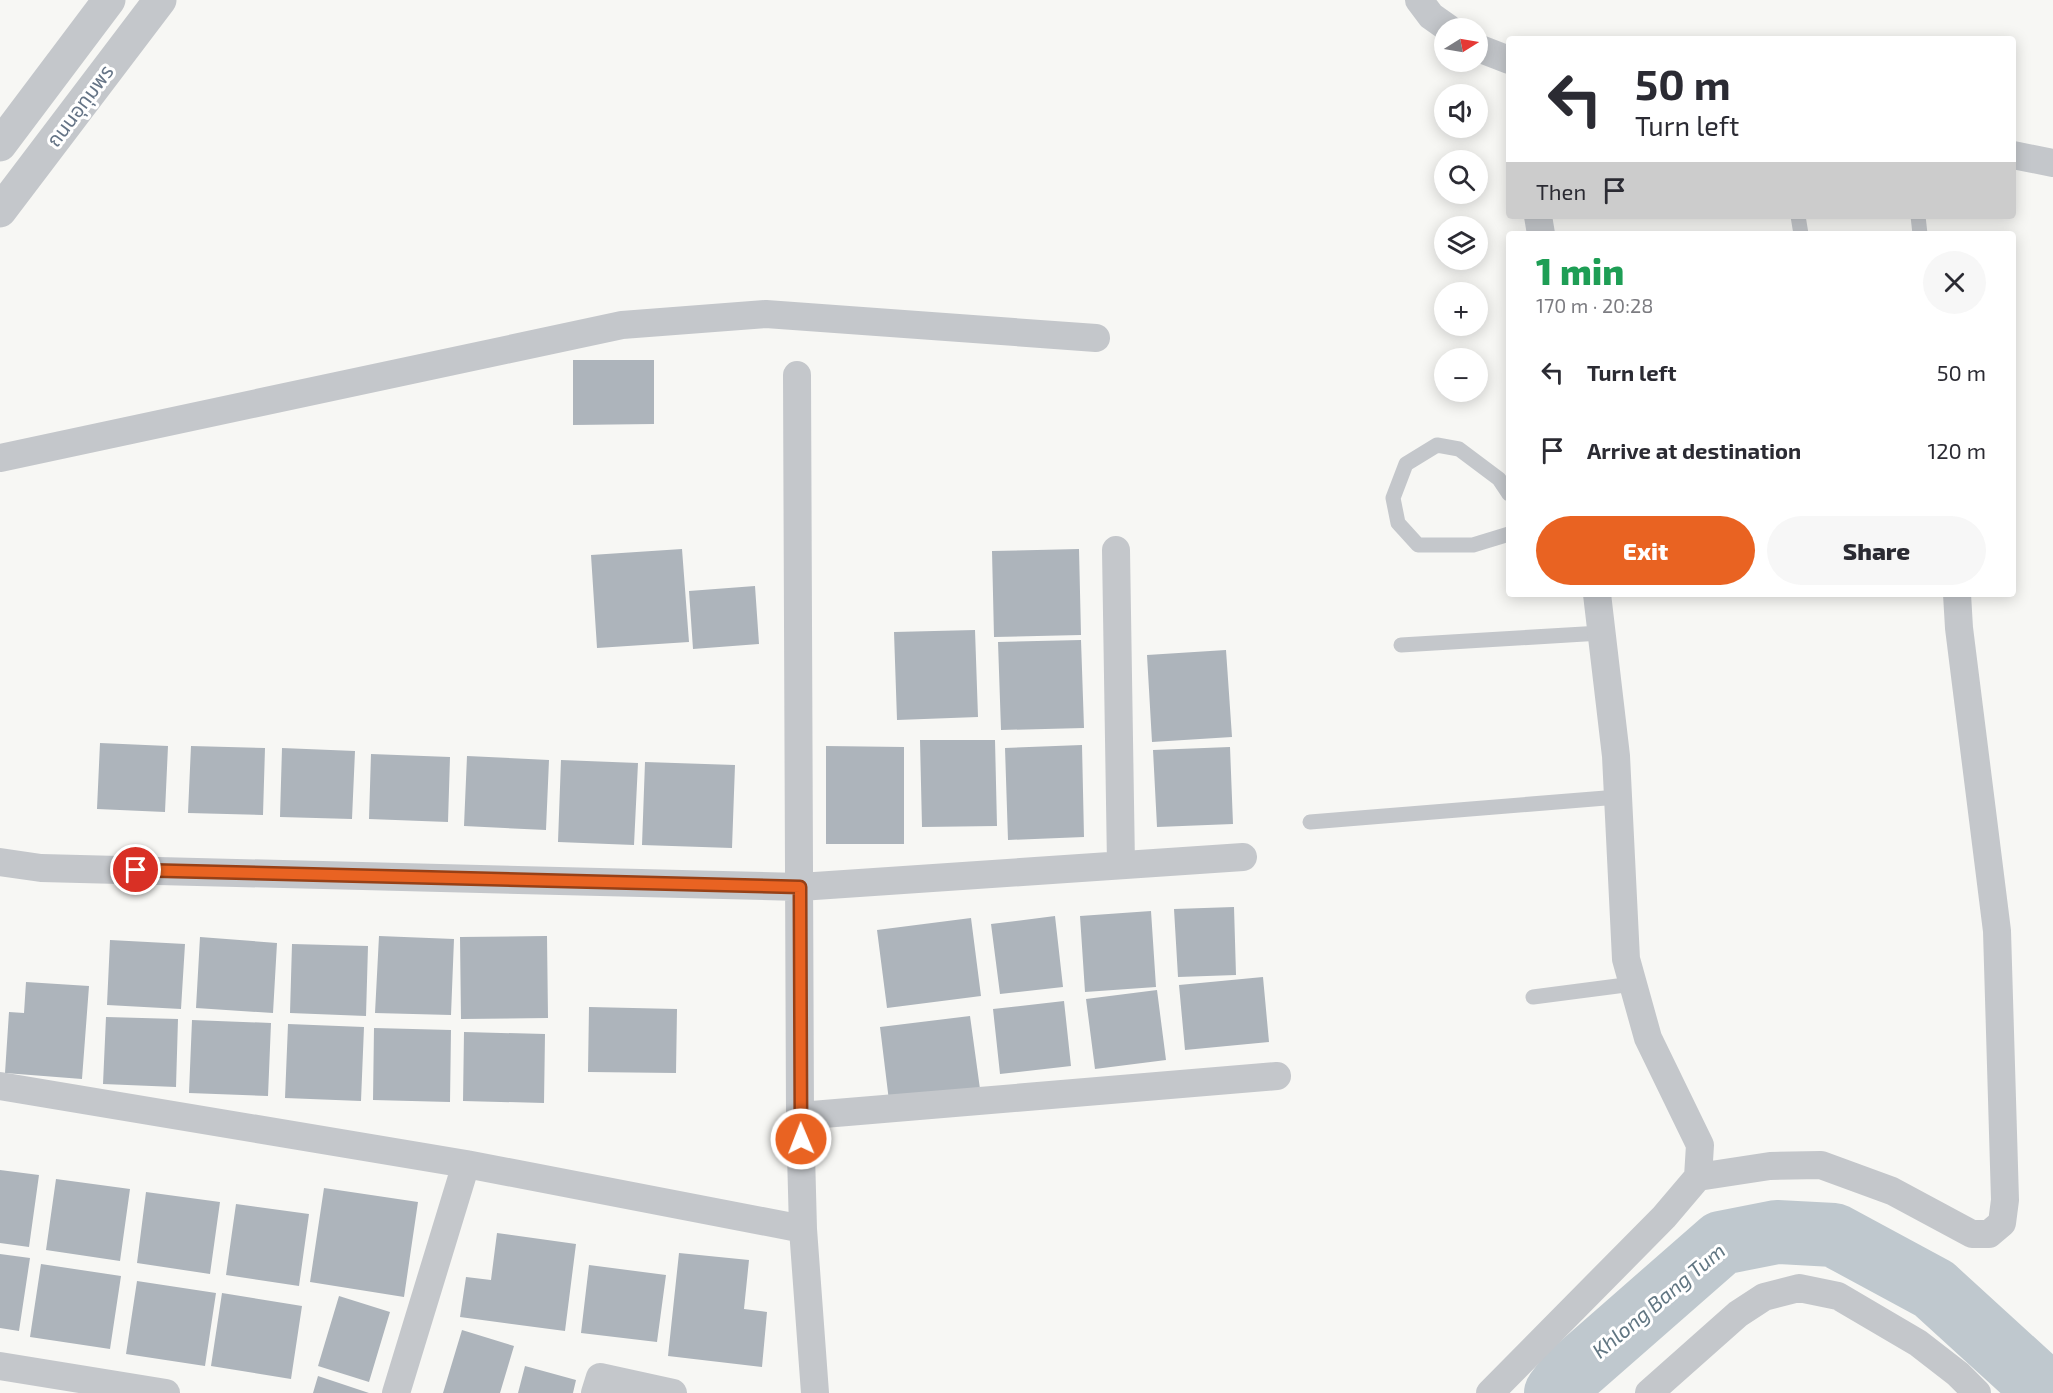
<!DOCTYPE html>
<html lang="en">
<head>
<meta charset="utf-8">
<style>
	body { margin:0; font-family:"Exo 2","Noto Sans Thai",sans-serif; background:#f7f7f7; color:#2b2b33; height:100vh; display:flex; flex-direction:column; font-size:22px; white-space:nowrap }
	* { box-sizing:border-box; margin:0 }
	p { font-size:20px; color:#7c7c81 }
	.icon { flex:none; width:33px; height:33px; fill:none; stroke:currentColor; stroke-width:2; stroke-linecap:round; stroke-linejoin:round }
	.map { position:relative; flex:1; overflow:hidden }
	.drawer { position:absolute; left:1506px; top:231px; width:510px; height:366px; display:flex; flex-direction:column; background:#fff; border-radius:6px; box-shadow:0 3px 15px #0003 }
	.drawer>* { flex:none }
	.top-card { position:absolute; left:1506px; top:36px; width:510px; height:183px; border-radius:6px; box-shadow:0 3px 15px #0003; background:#fff; color:#2b2b33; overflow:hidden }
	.needle { width:39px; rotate:79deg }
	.buttons { position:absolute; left:1434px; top:18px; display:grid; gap:12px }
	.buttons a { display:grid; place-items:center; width:54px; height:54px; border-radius:50%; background:#fff; box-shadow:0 3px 15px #0003; font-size:30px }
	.pin { position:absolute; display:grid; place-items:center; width:51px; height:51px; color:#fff; margin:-26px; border:3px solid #fff; border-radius:50%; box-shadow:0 2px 6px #0007 }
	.me { position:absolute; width:66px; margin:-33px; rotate:359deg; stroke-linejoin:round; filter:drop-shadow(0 0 4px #0008) }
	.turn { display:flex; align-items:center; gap:21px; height:126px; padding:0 30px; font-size:27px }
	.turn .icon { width:78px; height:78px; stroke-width:2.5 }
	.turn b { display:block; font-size:42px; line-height:51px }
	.then { display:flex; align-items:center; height:57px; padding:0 30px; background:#0003; gap:12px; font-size:22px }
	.round { display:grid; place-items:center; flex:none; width:63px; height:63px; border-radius:32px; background:#f7f7f7 }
	.headline { display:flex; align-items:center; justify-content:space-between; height:102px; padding:0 30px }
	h1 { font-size:36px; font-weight:800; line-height:45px; color:#1e9e55 }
	.action { display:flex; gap:12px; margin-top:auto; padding:12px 30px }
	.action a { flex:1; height:69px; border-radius:36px; background:#e96322; color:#fff; font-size:24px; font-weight:800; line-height:69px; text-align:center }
	.action a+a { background:#f7f7f7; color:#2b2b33 }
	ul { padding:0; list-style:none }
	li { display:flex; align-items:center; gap:18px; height:78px; padding:0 30px }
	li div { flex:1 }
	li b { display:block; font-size:22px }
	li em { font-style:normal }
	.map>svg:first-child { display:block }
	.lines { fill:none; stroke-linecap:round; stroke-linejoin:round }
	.river { stroke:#bfc8ce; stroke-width:64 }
	.building { fill:#adb4bb }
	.service { stroke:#c4c7cb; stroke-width:15 }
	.minor { stroke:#c4c7cb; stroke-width:28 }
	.tertiary { stroke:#c4c7cb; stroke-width:33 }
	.route-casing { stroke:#974016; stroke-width:15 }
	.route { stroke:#e96322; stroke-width:10 }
	.labels { text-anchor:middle; stroke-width:6; stroke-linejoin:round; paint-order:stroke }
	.street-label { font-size:20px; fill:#657486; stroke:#fff }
	.water-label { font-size:21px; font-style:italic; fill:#617682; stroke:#fff }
</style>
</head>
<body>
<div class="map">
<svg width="2053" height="1393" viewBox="0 0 2053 1393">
	<rect width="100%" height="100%" fill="#f7f7f4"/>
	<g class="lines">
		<path class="river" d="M1556 1393 1568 1377 1721 1243 1777 1232 1834 1235 1934 1289 2037 1383 2043 1393"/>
	</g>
	<path class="building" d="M573 360H654V424L573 425Z
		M682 549 689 642 597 648 591 555Z
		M1079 549 1081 635 994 637 992 551Z
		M755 586 759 644 693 649 689 591Z
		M975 630 978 717 897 720 894 632Z
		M1081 640 1084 728 1001 730 998 642Z
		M1226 650 1232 737 1152 742 1147 655Z
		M920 740H995L997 826 922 827Z
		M100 743 168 746 165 812 97 809Z
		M1082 745 1084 837 1008 840 1005 748Z
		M191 746 265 748 263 815 188 813Z
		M826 746 904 747V844H826Z
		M1230 747 1233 824 1157 827 1153 750Z
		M282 748 355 751 352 819 280 817Z
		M371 754 450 757 448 822 369 819Z
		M467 756 549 760 546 830 464 826Z
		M561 760 638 763 634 845 558 842Z
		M645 762 735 765 732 848 642 845Z
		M1234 907 1236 975 1178 977 1174 909Z
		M1151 911 1156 987 1085 992 1080 916Z
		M1055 916 1063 987 1000 994 991 924Z
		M971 918 981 996 887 1008 877 930Z
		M379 936 454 939 451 1015 375 1013Z
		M547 936 548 1018 461 1019 460 937Z
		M200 937 277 943 273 1013 196 1008Z
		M110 940 185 944 181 1009 107 1005Z
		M292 944 368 946 366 1016 290 1013Z
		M1263 977 1269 1042 1185 1050 1179 985Z
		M26 982 89 986 82 1079 5 1073 9 1012 24 1013Z
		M1157 990 1166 1060 1095 1069 1086 999Z
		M1064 1001 1071 1066 1000 1074 993 1009Z
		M589 1007 677 1009 676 1073 588 1072Z
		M970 1016 980 1089 889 1101 880 1027Z
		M106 1017 178 1019 176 1087 103 1084Z
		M192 1020 271 1023 268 1096 189 1093Z
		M288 1024 364 1027 361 1101 285 1098Z
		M374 1028 451 1030 450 1102 373 1100Z
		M464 1032 545 1034 544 1103 463 1101Z
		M0 1170 39 1175 29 1247 0 1243Z
		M56 1179 130 1189 120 1261 46 1250Z
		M324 1188 418 1202 404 1297 310 1282Z
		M146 1192 220 1202 210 1274 137 1263Z
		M236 1204 309 1214 299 1286 226 1275Z
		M497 1233 576 1244 565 1331 460 1317 466 1277 491 1280Z
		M679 1253 749 1260 744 1309 767 1312 762 1367 668 1356Z
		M0 1254 30 1258 19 1331 0 1328Z
		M41 1264 121 1276 110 1349 30 1337Z
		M589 1265 666 1275 657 1342 581 1333Z
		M137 1281 216 1293 205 1366 126 1354Z
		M222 1293 302 1306 291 1379 211 1366Z
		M339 1296 390 1312 369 1382 318 1366Z
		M462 1330 514 1346 500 1393H443Z
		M525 1366 576 1380 573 1393H518Z
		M318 1376 369 1393H313Z"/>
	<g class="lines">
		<path class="service" d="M1798 216 1801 234
			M1918 216 1920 234
			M1509 494 1499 479 1459 449 1437 445 1406 464 1393 498 1398 523 1418 545H1473L1509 534
			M1401 645 1601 633
			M1310 822 1618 797
			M1533 997 1633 984"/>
		<path class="minor" d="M1419 0 1431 16 1448 28
			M1478 48 1509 60
			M2013 155 2053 163
			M1538 216 1541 234
			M797 375 800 1116 803 1229 815 1393
			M0 458 622 325 766 314 1096 338
			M1116 550 1121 865
			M0 862 41 868 800 887 1243 857
			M0 1086 466 1164 803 1229
			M800 1116 1277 1076
			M1698 1177 1770 1166 1821 1165 1892 1191 1972 1234H1989L2002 1223 2005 1200 1997 931 1959 628 1957 594
			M0 1366 166 1393
			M396 1393 466 1164
			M595 1393 600 1377 673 1393
			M1490 1393 1664 1217 1698 1177 1700 1145 1648 1038 1626 959 1616 756 1597 594
			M1649 1393 1738 1314 1764 1297 1799 1288 1838 1296 1918 1343 1958 1374 1977 1393"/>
		<path class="tertiary" d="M0 145 109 0
			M0 211 160 0"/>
	</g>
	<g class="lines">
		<defs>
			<path id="route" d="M136 870 800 887 801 1139"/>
		</defs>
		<use href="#route" class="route-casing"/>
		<use href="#route" class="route"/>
	</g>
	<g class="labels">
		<g class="street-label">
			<text transform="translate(80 106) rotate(-53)" y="7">ถนนอุทุมพร</text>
		</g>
		<g class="water-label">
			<text transform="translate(1659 1301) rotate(-40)" y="7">Khlong Bang Tum</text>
		</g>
	</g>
</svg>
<div class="buttons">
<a><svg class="needle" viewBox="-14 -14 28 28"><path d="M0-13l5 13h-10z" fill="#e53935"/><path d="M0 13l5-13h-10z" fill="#7c7c81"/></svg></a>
<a><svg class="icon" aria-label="sound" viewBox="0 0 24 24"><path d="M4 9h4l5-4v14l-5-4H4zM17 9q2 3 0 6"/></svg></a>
<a><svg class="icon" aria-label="search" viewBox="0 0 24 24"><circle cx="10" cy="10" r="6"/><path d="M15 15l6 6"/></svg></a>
<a><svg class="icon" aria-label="layers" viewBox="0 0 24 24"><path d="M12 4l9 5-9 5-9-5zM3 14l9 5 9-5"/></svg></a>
<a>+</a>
<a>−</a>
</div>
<div class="pin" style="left:136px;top:870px;background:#d93025"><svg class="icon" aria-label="arrive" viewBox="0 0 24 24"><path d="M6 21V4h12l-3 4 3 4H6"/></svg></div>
<svg class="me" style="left:801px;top:1139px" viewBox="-20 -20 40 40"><circle r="17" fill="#e96322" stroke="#fff" stroke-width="3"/><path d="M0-11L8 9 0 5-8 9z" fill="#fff"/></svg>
<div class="top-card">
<div class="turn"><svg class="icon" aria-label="left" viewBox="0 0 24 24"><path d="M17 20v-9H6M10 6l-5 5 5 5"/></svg><div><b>50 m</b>Turn left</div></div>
<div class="then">Then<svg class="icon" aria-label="arrive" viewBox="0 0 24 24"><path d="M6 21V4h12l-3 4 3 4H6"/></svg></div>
</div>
<section class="drawer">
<div class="headline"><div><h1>1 min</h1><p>170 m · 20:28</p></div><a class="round"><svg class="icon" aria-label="close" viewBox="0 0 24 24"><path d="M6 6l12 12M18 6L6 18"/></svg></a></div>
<ul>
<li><svg class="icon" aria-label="left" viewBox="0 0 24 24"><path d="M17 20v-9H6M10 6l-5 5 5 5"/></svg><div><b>Turn left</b></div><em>50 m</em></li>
<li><svg class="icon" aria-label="arrive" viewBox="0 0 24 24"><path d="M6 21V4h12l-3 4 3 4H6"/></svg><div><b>Arrive at destination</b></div><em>120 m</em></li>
</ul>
<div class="action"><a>Exit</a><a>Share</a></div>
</section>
</div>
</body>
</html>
